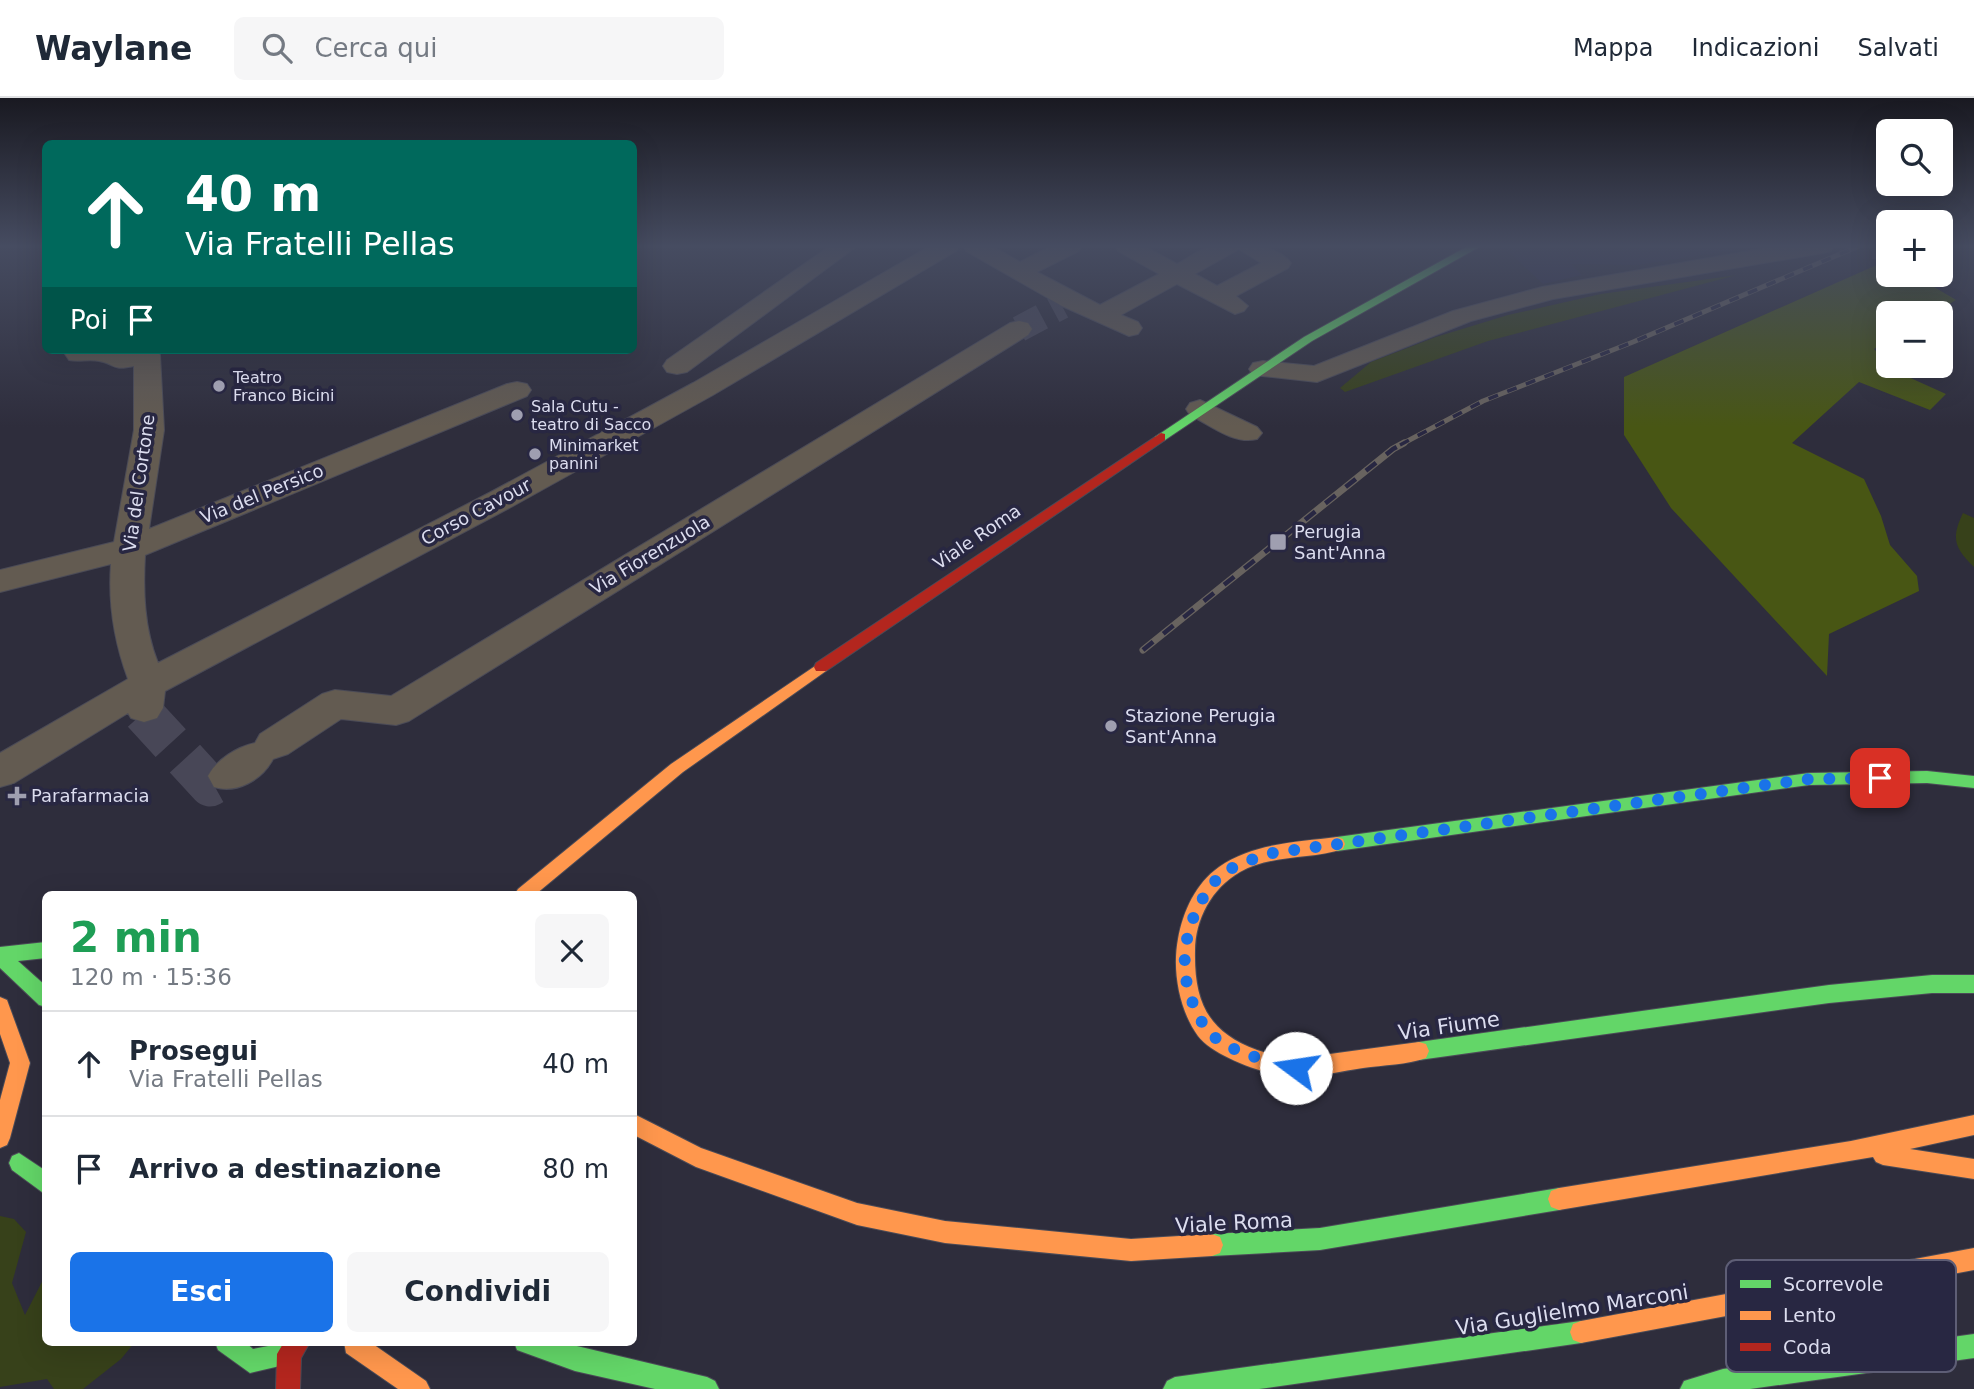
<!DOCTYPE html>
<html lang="it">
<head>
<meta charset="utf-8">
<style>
	body { margin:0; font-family:"DejaVu Sans",sans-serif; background:#f6f6f7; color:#1f2937; height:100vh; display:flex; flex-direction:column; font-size:26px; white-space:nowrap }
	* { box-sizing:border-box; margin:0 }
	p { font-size:23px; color:#747a83 }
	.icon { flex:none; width:38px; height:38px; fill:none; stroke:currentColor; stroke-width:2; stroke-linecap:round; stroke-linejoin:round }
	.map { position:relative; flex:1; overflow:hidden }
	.details { position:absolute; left:42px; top:793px; width:595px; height:455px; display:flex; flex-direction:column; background:#fff; border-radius:10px; box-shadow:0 7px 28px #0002 }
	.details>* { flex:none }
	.guide { position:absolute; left:42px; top:42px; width:595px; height:214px; border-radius:10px; box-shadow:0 7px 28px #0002; background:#00695c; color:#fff; overflow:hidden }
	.buttons { position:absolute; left:1876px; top:21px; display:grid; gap:14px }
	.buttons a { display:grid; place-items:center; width:77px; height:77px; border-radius:10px; background:#fff; box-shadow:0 7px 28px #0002; font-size:35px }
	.pin { position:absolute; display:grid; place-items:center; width:60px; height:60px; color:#fff; margin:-30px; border-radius:14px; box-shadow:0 4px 10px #0006 }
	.me { position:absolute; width:77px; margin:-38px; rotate:284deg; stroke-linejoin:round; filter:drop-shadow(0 0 5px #0008) }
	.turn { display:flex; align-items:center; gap:24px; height:147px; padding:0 28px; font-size:32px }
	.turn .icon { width:91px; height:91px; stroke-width:2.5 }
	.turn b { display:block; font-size:49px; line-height:60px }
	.then { display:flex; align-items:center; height:66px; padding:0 28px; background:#0003; gap:14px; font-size:26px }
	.round { display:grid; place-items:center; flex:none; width:74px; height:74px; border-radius:10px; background:#f6f6f7 }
	.head { display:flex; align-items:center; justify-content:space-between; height:119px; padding:0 28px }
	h1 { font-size:42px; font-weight:700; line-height:52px; color:#1e9e55 }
	.primary-button { display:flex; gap:14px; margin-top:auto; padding:14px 28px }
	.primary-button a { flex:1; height:80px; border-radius:10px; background:#1a73e8; color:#fff; font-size:28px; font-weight:700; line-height:80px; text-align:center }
	.primary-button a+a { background:#f6f6f7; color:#1f2937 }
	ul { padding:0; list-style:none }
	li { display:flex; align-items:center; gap:21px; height:105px; padding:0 28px; border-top:2px solid #e0e1e3 }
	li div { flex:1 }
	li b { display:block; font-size:26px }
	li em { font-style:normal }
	header { display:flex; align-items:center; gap:42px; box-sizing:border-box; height:98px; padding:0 35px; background:#fff; border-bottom:2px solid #e0e1e3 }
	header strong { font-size:33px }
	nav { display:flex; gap:38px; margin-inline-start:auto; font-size:24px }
	.search { width:490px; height:63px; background:#f6f6f7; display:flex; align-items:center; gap:18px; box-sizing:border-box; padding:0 24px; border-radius:10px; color:#747a83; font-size:26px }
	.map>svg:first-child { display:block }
	.built { fill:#2e2c4b }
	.green { fill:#37411a }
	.forest { fill:#485614 }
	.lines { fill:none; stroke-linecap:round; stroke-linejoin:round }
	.street-tunnel-far1 { stroke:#484757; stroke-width:26; stroke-dasharray:26 13; stroke-linecap:butt }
	.street-tunnel { stroke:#484757; stroke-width:41; stroke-dasharray:41 21; stroke-linecap:butt }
	.street-casing { stroke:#4b4b57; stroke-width:2 }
	.fast-casing { stroke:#4b4b57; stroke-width:2 }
	.slow-casing { stroke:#4b4b57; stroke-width:2 }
	.jam-casing { stroke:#4b4b57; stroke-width:2 }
	.street { fill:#635b51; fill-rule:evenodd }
	.fast { fill:#63d668; fill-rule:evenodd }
	.slow { fill:#ff974d; fill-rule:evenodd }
	.jam { fill:#b3261e; fill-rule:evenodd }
	.rail-far1-casing { stroke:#68635f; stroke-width:5 }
	.rail-casing { stroke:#68635f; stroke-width:7 }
	.rail-far1 { stroke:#282742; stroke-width:3.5; stroke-dasharray:10; stroke-linecap:butt }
	.rail { stroke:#282742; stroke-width:4.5; stroke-dasharray:13; stroke-linecap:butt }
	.route { stroke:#1a73e8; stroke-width:12; stroke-dasharray:0 21.6 }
	.poi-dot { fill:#9f9fb0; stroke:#282742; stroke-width:2.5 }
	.labels { text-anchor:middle; stroke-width:7; stroke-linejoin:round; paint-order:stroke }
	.far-poi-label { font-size:16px; fill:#dcddef; stroke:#282742; text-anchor:start }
	.street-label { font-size:18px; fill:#dcddef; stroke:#282742 }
	.poi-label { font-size:18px; fill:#dcddef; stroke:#282742; text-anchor:start }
	.near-street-label { font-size:21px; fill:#dcddef; stroke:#282742 }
	.key { fill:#282742; stroke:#5e5e76; stroke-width:2 }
	.key-label { font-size:19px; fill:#dcddef }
</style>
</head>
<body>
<header>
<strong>Waylane</strong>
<div class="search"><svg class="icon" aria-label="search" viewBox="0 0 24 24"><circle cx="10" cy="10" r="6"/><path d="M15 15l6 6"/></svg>Cerca qui</div>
<nav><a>Mappa</a><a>Indicazioni</a><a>Salvati</a></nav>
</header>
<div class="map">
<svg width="1974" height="1291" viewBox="0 0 1974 1291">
	<rect width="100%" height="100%" fill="#2e2d3c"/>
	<path class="built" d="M1516 148H1759L1638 167 1571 166 1582 177 1543 186 1509 154Z"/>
	<path class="green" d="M1737 177 1488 243 1345 294 1340 290 1371 264 1436 239 1508 217 1601 196Z
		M1963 415 1974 420V469C1954 450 1951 440 1963 415Z
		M0 1118 14 1121 26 1134 12 1185 25 1217 45 1178 46 1244H135L121 1261 83 1291H54L47 1281 0 1289Z"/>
	<path class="forest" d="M1888 162V177H1914L1956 202 1934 215H1888V242L1874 251 1895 273 1946 296 1930 312 1859 284 1792 345 1864 381 1881 418 1890 447 1917 478 1919 493 1829 536 1827 578 1671 410 1624 337V279Z"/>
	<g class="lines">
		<path class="street-tunnel-far1" d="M1873 148 1888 149
			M1019 231 1062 208"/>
		<path class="street-tunnel" d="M143 615 210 688 228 678"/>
		<defs>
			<path id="street" d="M830 148H857L687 274 677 276 667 274 663 268 667 262Z
				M930 148H959L956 153 713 297 513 408 165 593 163 610 157 620 144 624 131 620 128 615 14 685 0 689V655L128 581C114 543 108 506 111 466L0 494V472L114 444 134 332V268C111 273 116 266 99 263 89 261 79 264 69 262L65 256 67 252H157L160 257 164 332 149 431 507 286 517 284 527 286 531 292 527 298 145 457C143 493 144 530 158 565L491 394 693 285Z
				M963 148H992L1020 164 1051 148H1082L1079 153 1037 174 1100 207 1159 176 1118 153 1115 148H1144L1177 166C1187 161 1201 150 1212 148 1234 145 1277 145 1291 165L1288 170 1236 198 1248 208 1244 213 1235 216 1177 186 1121 217 1138 224 1142 230 1138 236 1129 238 1062 208 966 153ZM1239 151 1261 165 1217 188 1195 176Z
				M1778 148H1834L1831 153 1823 155 1553 201 1471 223 1317 284 1253 277 1249 271 1253 265 1263 263 1314 268 1453 213 1542 189Z
				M1019 223 1028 225 1032 231 1028 237 409 623 396 627 341 621 288 656 273 661C262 682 237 696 214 689L208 678C217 661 237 649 255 645L260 636 322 596 335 592 391 598 1010 225Z
				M1200 302 1257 329 1262 335 1257 341C1234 347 1210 327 1190 317L1186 311 1190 305Z"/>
			<path id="fast" d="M1468 148H1481L1312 243 1165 342 1161 343 1155 339 1304 239Z
				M1927 673 1974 678V690L1927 685 1809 687 1337 753 1331 751 1329 746 1331 741 1337 739 1809 675Z
				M46 844V860L18 863 46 888V909L39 907 0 870V849Z
				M1932 877H1974V895H1932L1829 905 1419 962 1412 960 1409 953 1412 946 1419 944 1829 887Z
				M19 1055 46 1073V1097L12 1072 9 1065 12 1058Z
				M1559 1090 1567 1093 1570 1101 1567 1109 1559 1112 1320 1152 1212 1158 1204 1155 1201 1147 1204 1139 1212 1136 1320 1130Z
				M1581 1223 1589 1226 1592 1234 1589 1242 1581 1245 1259 1291H1163L1167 1283 1175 1279Z
				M1974 1236V1260L1750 1291H1680L1684 1283 1723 1271Z
				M215 1244H245L253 1251 289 1244 297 1248 301 1256 297 1264 250 1275 218 1252Z
				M514 1244H560L707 1279 715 1283 719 1291H655L575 1273 517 1252Z"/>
			<path id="slow" d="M821 564 828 569 826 573 683 674 536 796H515L518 791 671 666Z
				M1337 739 1343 741 1345 746 1343 751C1309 762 1272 756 1240 774 1212 790 1195 821 1195 853 1194 904 1208 934 1257 952 1270 956 1284 960 1298 960 1309 961 1319 957 1330 956 1359 952 1389 948 1419 944L1426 946 1429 953 1426 960C1407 967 1383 967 1363 970 1341 973 1317 980 1294 979 1268 978 1214 959 1198 938 1179 912 1172 872 1178 841 1183 813 1196 785 1219 769 1253 745 1298 744 1337 739Z
				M0 899 7 902 30 965 10 1040 7 1047 0 1050V1002L10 965 0 936Z
				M634 1016 701 1050 857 1105 945 1123 1131 1141 1212 1136 1220 1139 1223 1147 1220 1155 1212 1158 1131 1163 945 1145 857 1127 696 1069 634 1037Z
				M1974 1017V1037L1910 1051 1974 1061V1081L1883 1067 1876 1064 1873 1059 1559 1112 1551 1109 1548 1101 1551 1093 1559 1090 1851 1043Z
				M1974 1150V1172L1581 1245 1573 1242 1570 1234 1573 1226 1581 1223Z
				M344 1244H370L426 1283 430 1291H398L346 1255Z"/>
			<path id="jam" d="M1161 335 1165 336V342L826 573H816L814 569 816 565Z
				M284 1244H310L301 1260 300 1291H276L277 1256Z"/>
		</defs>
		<use href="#street" class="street-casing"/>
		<use href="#fast" class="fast-casing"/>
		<use href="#slow" class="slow-casing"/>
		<use href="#jam" class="jam-casing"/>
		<use href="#street" class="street"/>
		<use href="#fast" class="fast"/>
		<use href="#slow" class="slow"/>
		<use href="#jam" class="jam"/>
		<defs>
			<path id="rail-far1" d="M1400 347 1483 303 1633 244 1859 148"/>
			<path id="rail" d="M1143 552 1393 351 1404 345"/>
		</defs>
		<use href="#rail-far1" class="rail-far1-casing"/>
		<use href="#rail" class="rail-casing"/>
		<use href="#rail-far1" class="rail-far1"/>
		<use href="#rail" class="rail"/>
	</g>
	<linearGradient id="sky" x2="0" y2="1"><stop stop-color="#191921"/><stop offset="0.45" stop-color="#464c61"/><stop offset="1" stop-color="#464c61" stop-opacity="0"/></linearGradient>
	<rect width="1974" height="329" fill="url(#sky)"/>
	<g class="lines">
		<path class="route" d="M1296 970C1265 962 1233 956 1208 934 1204 930 1201 922 1198 916 1174 872 1184 820 1216 782 1230 767 1254 761 1273 755L1809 681 1880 680"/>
	</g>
	<g class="poi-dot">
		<circle cx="219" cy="288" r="7"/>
		<circle cx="517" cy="317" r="7"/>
		<circle cx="535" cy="356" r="7"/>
		<rect x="1269" y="435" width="18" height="18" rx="3.5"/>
		<circle cx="1111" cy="628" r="7"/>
		<path d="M13.5 687.5h7v7h7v7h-7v7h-7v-7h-7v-7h7z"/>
	</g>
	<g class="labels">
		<g class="far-poi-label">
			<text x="233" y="285">Teatro<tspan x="233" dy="18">Franco Bicini</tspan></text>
			<text x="531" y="314">Sala Cutu -<tspan x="531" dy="18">teatro di Sacco</tspan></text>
			<text x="549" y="353">Minimarket<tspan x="549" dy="18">panini</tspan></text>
		</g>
		<g class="street-label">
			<text transform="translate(139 385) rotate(-82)" y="6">Via del Cortone</text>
			<text transform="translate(262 396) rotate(-22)" y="6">Via del Persico</text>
			<text transform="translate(476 414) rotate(-28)" y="6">Corso Cavour</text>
			<text transform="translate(977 439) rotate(-34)" y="6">Viale Roma</text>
			<text transform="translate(650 457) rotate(-31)" y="6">Via Fiorenzuola</text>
		</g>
		<g class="poi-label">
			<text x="1294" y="440">Perugia<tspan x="1294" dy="21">Sant'Anna</tspan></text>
			<text x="1125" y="624">Stazione Perugia<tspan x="1125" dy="21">Sant'Anna</tspan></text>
			<text x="31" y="704">Parafarmacia</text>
		</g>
		<g class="near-street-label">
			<text transform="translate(1449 928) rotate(-8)" y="7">Via Fiume</text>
			<text transform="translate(1234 1125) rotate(-3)" y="7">Viale Roma</text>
			<text transform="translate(1572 1212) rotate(-9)" y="7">Via Guglielmo Marconi</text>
		</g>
	</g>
	<rect x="1726" y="1162" width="230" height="112" rx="10" class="key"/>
	<rect x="1740" y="1182" width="31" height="8" fill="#63d668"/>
	<rect x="1740" y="1213" width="31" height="9" fill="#ff974d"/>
	<rect x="1740" y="1245" width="31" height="8" fill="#b3261e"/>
	<g class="key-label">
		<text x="1783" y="1193">Scorrevole</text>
		<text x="1783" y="1224">Lento</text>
		<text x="1783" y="1256">Coda</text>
	</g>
</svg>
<div class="buttons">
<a><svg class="icon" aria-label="search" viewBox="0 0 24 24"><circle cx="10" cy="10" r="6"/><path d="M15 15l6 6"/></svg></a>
<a>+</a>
<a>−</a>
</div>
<div class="pin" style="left:1880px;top:680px;background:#d93025"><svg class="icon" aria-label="arrive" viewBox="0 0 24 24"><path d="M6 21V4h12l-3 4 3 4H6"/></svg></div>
<svg class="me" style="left:1296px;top:970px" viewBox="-20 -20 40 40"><circle r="19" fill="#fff"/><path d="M0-13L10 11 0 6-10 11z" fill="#1a73e8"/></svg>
<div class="guide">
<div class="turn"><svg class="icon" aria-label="ahead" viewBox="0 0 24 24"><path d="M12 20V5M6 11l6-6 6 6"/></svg><div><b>40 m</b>Via Fratelli Pellas</div></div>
<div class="then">Poi<svg class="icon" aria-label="arrive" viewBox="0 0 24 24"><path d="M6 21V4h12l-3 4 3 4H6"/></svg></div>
</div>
<section class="details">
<div class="head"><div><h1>2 min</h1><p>120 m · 15:36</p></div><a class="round"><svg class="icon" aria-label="close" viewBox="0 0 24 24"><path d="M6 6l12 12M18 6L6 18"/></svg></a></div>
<ul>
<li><svg class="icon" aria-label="ahead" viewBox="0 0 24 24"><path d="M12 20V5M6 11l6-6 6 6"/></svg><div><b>Prosegui</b><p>Via Fratelli Pellas</p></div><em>40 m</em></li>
<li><svg class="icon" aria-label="arrive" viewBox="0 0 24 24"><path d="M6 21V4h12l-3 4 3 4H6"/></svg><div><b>Arrivo a destinazione</b></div><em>80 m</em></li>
</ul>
<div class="primary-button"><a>Esci</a><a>Condividi</a></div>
</section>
</div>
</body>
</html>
